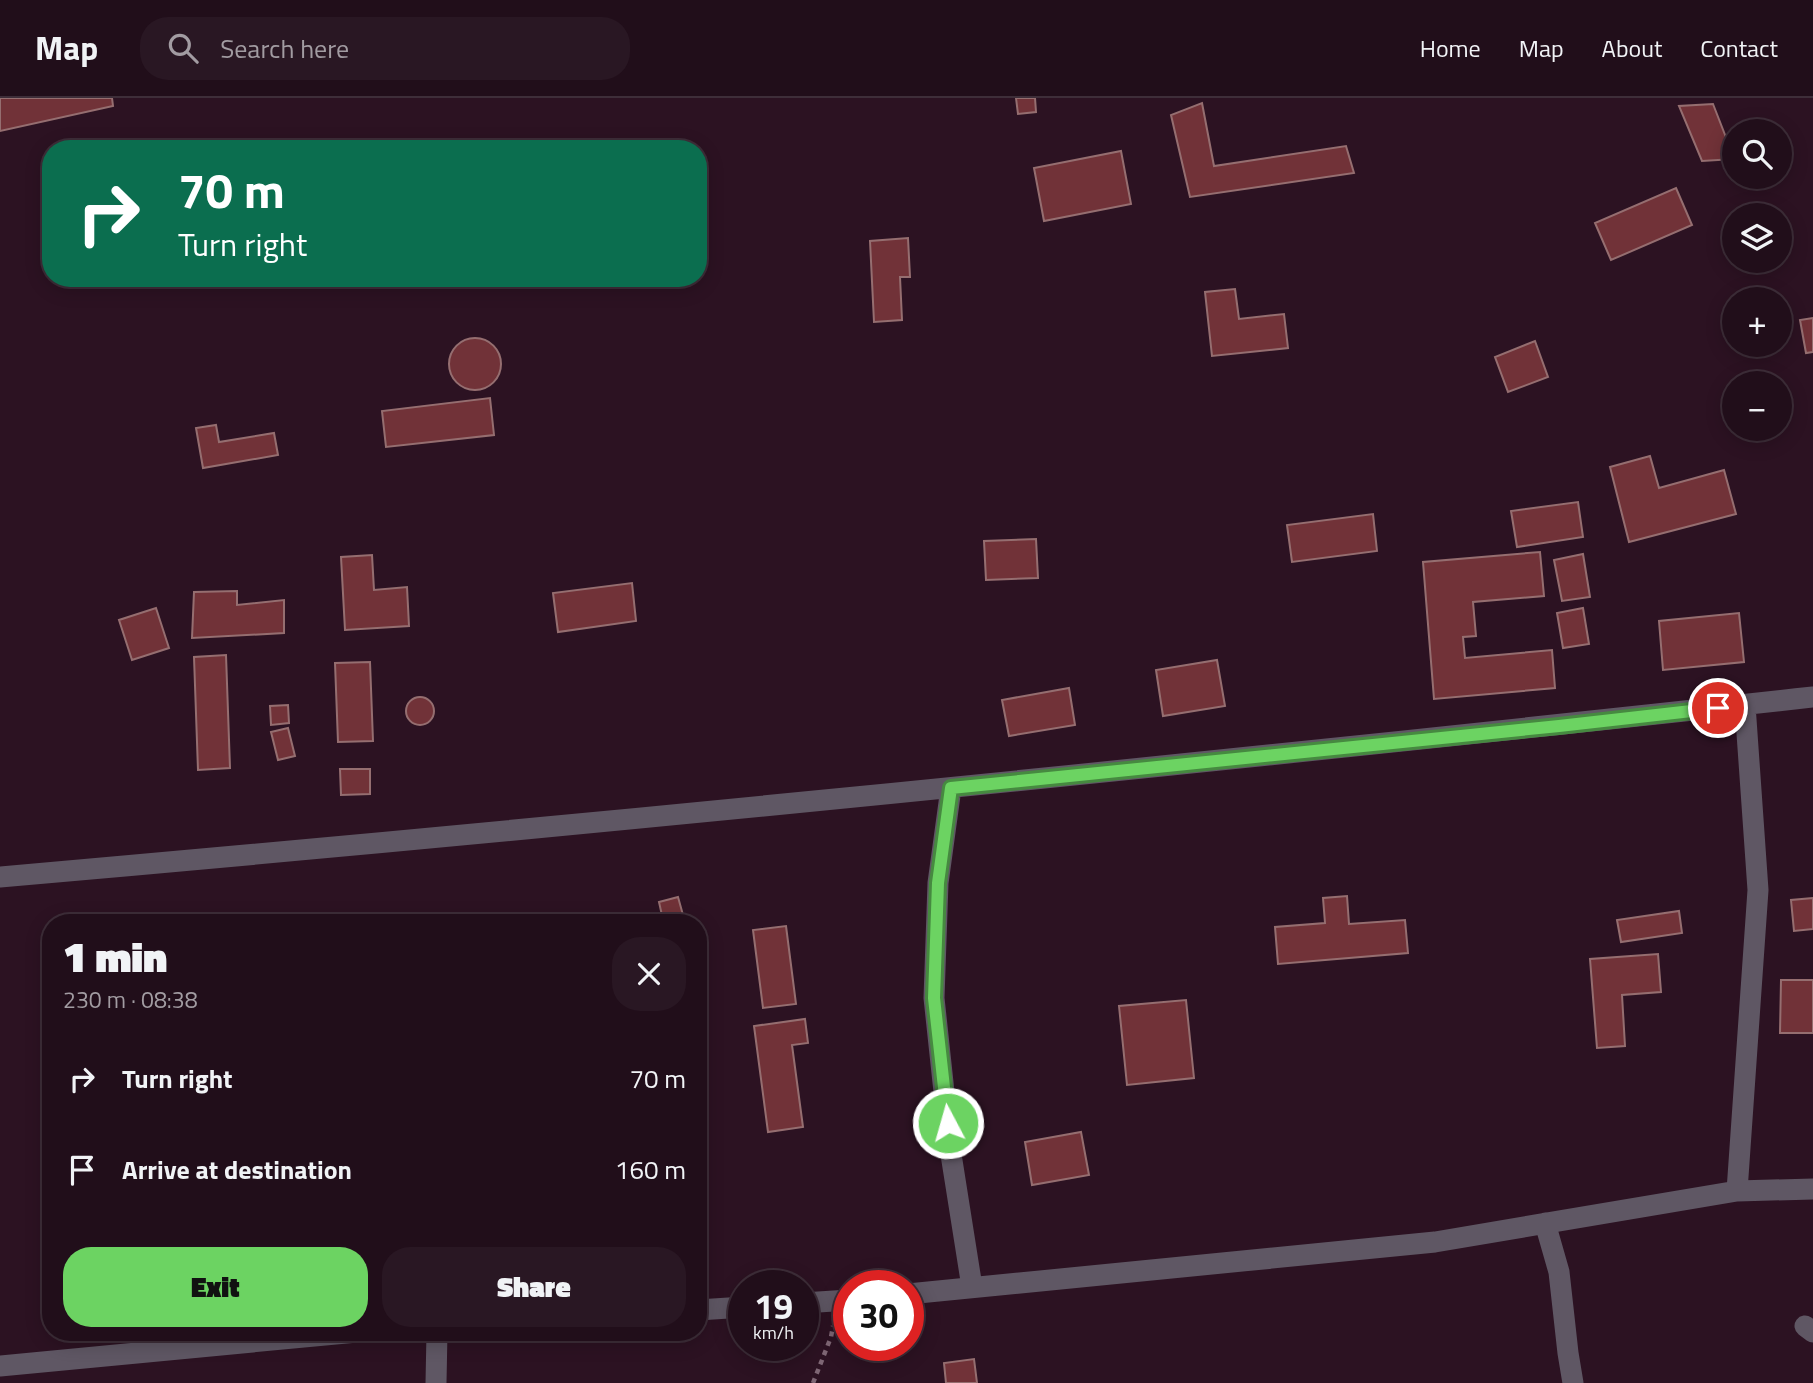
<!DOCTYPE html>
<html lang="en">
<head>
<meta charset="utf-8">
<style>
	body { margin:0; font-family:"Titillium Web",sans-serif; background:#291723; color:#f1f3f6; height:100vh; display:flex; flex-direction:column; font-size:26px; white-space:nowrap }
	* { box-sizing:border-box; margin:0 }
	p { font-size:23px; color:#a29ca2 }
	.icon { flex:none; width:38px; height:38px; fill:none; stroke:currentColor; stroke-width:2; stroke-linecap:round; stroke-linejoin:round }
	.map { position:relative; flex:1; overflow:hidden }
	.drawer { position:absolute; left:42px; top:816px; width:665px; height:427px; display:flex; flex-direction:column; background:#210e1a; border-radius:28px; box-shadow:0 4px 18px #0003,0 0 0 2px #3e2e39 }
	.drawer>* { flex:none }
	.top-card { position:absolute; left:42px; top:42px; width:665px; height:147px; border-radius:28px; box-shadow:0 4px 18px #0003,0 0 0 2px #3e2e39; background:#0b6e4f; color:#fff; overflow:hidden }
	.fabs { position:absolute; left:1722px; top:21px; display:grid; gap:14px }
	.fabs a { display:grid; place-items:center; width:70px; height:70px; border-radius:50%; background:#210e1a; box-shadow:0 4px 18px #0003,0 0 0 2px #3e2e39; font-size:35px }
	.speed { position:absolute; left:728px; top:1172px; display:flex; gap:14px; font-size:35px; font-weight:700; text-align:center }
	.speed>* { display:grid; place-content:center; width:91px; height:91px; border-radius:50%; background:#210e1a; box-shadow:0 4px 18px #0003,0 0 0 2px #3e2e39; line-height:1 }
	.speed small { font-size:18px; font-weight:400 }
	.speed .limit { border:10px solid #d22; background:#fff; color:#111 }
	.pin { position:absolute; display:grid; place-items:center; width:60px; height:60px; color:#fff; margin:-30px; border:4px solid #fff; border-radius:50%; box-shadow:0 2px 7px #0007 }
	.me { position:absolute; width:77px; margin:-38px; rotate:354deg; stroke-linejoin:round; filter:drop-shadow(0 0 5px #0008) }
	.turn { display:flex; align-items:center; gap:24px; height:147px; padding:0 21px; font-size:32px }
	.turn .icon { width:91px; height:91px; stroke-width:2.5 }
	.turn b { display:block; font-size:49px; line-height:60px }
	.round { display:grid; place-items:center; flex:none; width:74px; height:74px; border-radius:28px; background:#291723 }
	.overview { display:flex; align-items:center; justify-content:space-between; height:119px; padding:0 21px }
	h1 { font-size:42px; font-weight:800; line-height:52px }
	.cta { display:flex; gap:14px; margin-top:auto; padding:14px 21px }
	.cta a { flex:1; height:80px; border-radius:28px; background:#6cd362; color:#111; font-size:28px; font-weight:800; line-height:80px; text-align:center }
	.cta a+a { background:#291723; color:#f1f3f6 }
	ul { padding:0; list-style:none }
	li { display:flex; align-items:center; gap:21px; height:91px; padding:0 21px }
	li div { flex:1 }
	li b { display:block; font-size:26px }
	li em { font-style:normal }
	header { display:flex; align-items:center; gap:42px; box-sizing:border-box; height:98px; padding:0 35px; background:#210e1a; border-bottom:2px solid #3e2e39 }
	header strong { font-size:33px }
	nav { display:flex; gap:38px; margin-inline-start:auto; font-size:24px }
	.search { width:490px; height:63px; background:#291723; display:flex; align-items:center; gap:18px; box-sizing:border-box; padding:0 24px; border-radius:28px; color:#a29ca2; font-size:26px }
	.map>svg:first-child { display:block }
	.building { fill:#713238; stroke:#956e70; stroke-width:2 }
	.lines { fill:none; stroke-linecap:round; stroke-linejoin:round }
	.path { stroke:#7e6674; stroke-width:4.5; stroke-dasharray:5 5; stroke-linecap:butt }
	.street { stroke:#5f5764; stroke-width:21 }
	.route-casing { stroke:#468940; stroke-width:18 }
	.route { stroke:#6cd362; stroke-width:12 }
</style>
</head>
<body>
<header>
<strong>Map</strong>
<div class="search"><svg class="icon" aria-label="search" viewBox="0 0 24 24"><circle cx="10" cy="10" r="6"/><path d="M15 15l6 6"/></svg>Search here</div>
<nav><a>Home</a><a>Map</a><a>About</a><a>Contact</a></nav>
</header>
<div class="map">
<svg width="1813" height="1285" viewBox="0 0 1813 1285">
	<rect width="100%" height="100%" fill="#2c1222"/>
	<path class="building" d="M0 0H112L113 8 0 33Z
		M1016 0H1035L1036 14 1018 16Z
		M1202 5 1214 68 1346 48 1354 75 1190 99 1171 17Z
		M1713 6 1734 60V61L1702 63 1679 8Z
		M1121 53 1131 106 1044 123 1034 70Z
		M1676 90 1692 127 1611 162 1595 125Z
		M908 140 910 179H900L902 222 874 224 870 143Z
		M1235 191 1239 221 1284 216 1288 250 1212 258 1205 194Z
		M1813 220V254L1806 255 1800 222Z
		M449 266a26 26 0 1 1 52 0a26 26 0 1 1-52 0Z
		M1535 243 1548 279 1508 294 1495 259Z
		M490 300 494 337 386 349 382 313Z
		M216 327 219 344 274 335 278 357 203 370 196 330Z
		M1650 358 1659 390 1724 372 1736 416 1629 444 1610 369Z
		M1578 404 1583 439 1517 449 1511 413Z
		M1373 416 1377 453 1292 464 1287 427Z
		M1036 441 1038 480 986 482 984 443Z
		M1540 454 1544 498 1473 504 1476 538 1463 539 1465 560 1552 552 1555 590 1434 601 1423 464Z
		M1583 456 1590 499 1562 503 1554 462Z
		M372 457 374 492 407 489 409 528 345 532 341 459Z
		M632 485 636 523 558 534 553 495Z
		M237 493V507L284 502V535L192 540 194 494Z
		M156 510 169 550 132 562 119 522Z
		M1583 510 1589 546 1563 550 1557 515Z
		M1739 515 1744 564 1663 572 1659 523Z
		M226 557 230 670 198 672 194 559Z
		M1217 562 1225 608 1163 618 1156 572Z
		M370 564 373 643 338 644 335 565Z
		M1069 590 1075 627 1009 638 1002 602Z
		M406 613a14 14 0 1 1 28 0a14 14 0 1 1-28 0Z
		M288 607 289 625 271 627 270 608Z
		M288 630 295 658 278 662 271 634Z
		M340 671H370V696L341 697Z
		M1347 798 1349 826 1405 822 1408 855 1278 866 1275 829 1325 825 1323 800Z
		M678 799 683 817 663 822 659 804Z
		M1813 800V831L1794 833 1791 802Z
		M1679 813 1682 835 1621 844 1617 822Z
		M786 828 796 906 763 910 753 832Z
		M1658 856 1661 894 1622 897 1625 948 1597 950 1590 861Z
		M1781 882H1813V935H1780Z
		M1186 902 1194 980 1127 987 1119 908Z
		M805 921 808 945 792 947 803 1029 768 1034 754 928Z
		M1081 1034 1089 1077 1032 1087 1025 1044Z
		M974 1261 977 1285H946L944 1265Z"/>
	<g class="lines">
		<path class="path" d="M813 1285 831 1239 833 1228"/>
		<path class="street" d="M951 690 938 785 934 900 950 1050 972 1189
			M0 779C605 726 1209 665 1813 599
			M1737 1093 1758 792 1745 607
			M1545 1125 1559 1174 1568 1255 1573 1285
			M908 1196 1435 1144 1737 1093 1813 1091
			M803 1205 849 1202
			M698 1212 744 1209
			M1805 1228 1813 1234
			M0 1268 357 1234
			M436 1285 437 1234"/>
	</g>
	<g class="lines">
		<defs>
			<path id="route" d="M948 1025 934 900 938 785 951 690 1559 628 1718 610"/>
		</defs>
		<use href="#route" class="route-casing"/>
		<use href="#route" class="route"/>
	</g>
</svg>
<div class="fabs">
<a><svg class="icon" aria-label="search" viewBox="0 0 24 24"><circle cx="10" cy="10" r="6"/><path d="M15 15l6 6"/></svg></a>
<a><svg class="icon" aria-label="layers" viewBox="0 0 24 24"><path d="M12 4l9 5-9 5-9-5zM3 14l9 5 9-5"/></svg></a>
<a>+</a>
<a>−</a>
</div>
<div class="speed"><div>19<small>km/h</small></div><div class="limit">30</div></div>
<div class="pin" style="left:1718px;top:610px;background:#d93025"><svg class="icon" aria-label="arrive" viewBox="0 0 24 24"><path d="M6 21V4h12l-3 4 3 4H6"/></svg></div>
<svg class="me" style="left:948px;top:1025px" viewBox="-20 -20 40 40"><circle r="17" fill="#6cd362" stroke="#fff" stroke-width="3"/><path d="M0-11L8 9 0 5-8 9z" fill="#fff"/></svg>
<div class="top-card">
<div class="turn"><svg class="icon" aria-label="right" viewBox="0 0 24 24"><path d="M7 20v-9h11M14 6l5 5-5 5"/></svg><div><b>70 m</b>Turn right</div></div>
</div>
<section class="drawer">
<div class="overview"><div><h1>1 min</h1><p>230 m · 08:38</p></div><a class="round"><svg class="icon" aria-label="close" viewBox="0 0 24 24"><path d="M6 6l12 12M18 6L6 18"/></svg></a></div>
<ul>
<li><svg class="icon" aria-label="right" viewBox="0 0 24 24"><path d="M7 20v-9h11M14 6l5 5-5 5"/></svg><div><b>Turn right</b></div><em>70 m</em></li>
<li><svg class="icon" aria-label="arrive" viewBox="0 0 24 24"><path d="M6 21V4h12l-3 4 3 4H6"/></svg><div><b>Arrive at destination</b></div><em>160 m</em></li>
</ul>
<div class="cta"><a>Exit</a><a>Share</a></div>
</section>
</div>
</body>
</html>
